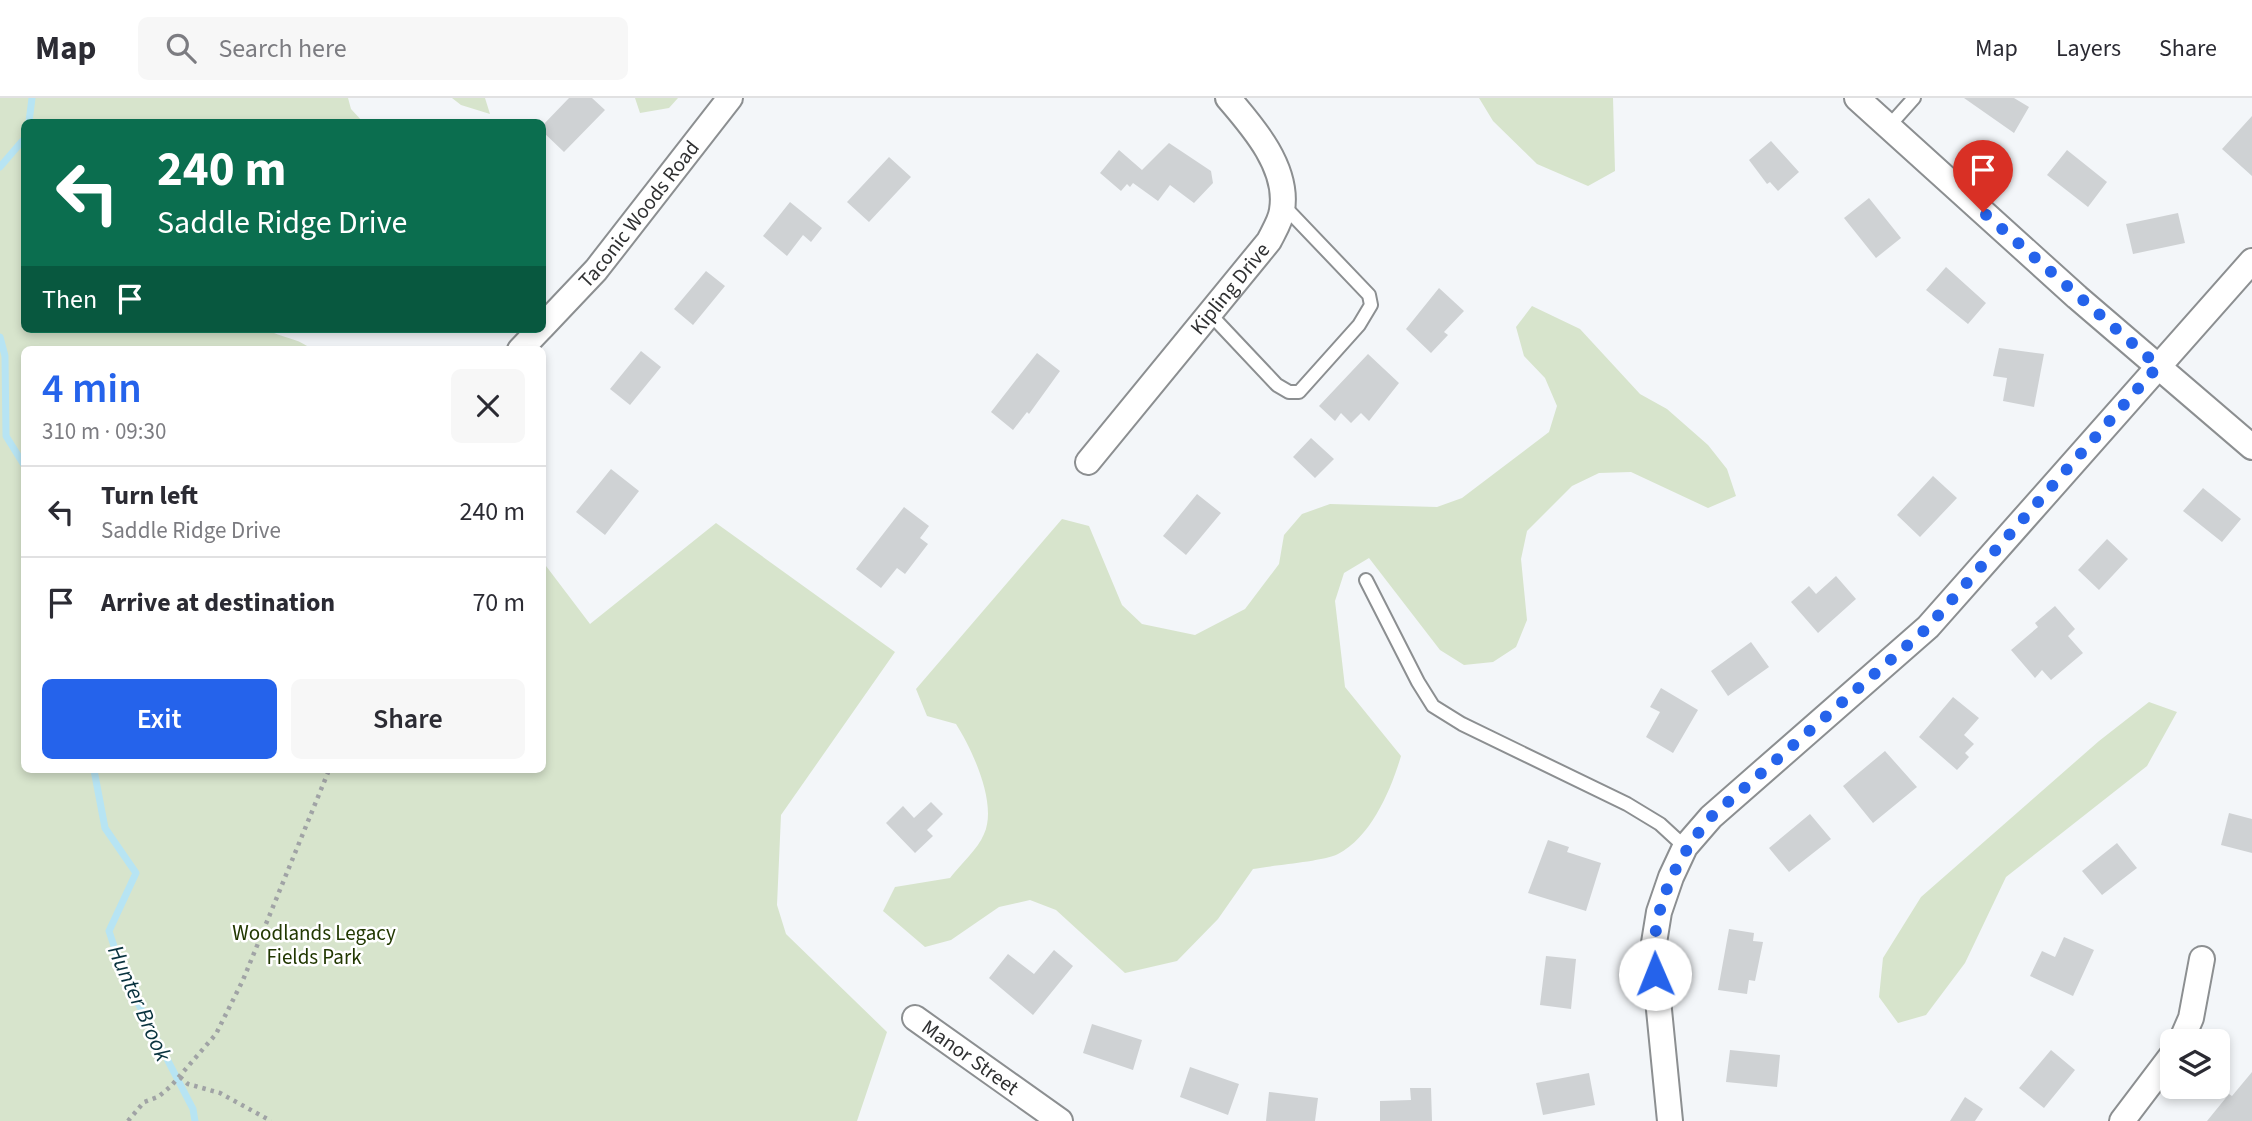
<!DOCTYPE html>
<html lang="en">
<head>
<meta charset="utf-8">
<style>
	body { margin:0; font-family:"Source Sans 3",sans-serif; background:#f7f7f7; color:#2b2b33; height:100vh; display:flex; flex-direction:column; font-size:26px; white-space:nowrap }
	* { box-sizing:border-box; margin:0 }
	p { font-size:23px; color:#7c7c81 }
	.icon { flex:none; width:38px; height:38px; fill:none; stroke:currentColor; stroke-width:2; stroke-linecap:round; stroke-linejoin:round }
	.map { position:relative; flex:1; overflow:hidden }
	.sheet { position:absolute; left:21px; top:248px; width:525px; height:427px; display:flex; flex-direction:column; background:#fff; border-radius:10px; box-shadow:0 4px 10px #0003 }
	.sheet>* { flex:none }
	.hud { position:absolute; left:21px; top:21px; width:525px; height:214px; border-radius:10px; box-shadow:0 4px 10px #0003; background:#0b6e4f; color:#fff; overflow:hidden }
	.controls { position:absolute; left:2160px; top:931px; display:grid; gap:14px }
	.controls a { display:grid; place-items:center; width:70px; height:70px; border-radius:10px; background:#fff; box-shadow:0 4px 10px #0003; font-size:35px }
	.pin { position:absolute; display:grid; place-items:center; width:60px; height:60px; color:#fff; margin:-72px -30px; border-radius:50% 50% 50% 0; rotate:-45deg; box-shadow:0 0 7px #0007 }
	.pin .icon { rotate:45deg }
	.me { position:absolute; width:77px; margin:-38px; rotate:359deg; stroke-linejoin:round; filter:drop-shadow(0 0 5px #0008) }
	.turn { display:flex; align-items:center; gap:24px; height:147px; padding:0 21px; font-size:32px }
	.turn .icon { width:91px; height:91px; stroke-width:2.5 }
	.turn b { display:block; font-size:49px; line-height:60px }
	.then { display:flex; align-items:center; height:66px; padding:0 21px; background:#0003; gap:14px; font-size:26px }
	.round { display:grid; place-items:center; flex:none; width:74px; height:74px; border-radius:10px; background:#f7f7f7 }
	.headline { display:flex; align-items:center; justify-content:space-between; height:119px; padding:0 21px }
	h1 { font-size:42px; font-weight:600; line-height:52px; color:#2563eb }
	.primary-button { display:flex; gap:14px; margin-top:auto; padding:14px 21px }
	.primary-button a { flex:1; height:80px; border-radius:10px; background:#2563eb; color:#fff; font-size:28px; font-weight:600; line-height:80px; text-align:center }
	.primary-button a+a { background:#f7f7f7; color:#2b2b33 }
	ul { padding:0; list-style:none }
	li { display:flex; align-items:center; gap:21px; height:91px; padding:0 21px; border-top:2px solid #e1e1e2 }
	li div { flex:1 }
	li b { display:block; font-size:26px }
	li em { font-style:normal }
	header { display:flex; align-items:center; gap:42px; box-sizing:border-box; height:98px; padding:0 35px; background:#fff; border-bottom:2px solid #e1e1e2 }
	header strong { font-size:33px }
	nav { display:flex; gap:38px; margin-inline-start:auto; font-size:24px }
	.search { width:490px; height:63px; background:#f7f7f7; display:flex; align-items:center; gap:18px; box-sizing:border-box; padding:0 24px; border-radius:10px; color:#7c7c81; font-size:26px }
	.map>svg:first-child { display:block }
	.green { fill:#d7e4cc }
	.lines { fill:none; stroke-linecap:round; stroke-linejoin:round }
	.stream { stroke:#b7e4f3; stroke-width:7 }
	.building { fill:#cfd2d4 }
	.service-casing { stroke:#8c8f91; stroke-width:16 }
	.minor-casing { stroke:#8c8f91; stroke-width:28 }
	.path { stroke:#a0a3a5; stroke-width:4.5; stroke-dasharray:3.5 5; stroke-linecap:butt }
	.service { stroke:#fff; stroke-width:12 }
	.minor { stroke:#fff; stroke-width:24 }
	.route { stroke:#2563eb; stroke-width:12; stroke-dasharray:0 21.6 }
	.labels { text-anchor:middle; stroke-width:5; stroke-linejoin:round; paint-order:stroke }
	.street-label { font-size:21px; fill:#2f3031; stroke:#fff }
	.park-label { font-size:21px; fill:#223802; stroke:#fff }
	.water-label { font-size:23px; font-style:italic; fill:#08323e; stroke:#fff }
</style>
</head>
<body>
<header>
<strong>Map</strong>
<div class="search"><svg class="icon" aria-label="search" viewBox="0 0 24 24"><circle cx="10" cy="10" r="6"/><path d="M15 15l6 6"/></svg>Search here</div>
<nav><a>Map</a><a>Layers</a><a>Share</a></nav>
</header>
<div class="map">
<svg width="2252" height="1023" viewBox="0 0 2252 1023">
	<rect width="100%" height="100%" fill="#f3f6f9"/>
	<path class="green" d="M0 0H348L351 11 363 24H24V231H266C281 240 300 240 312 252H24V672H542L543 464 590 526 716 425 895 554 781 717 777 807 786 836 887 934 857 1023H0Z
		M452 0H485L490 16 461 7Z
		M635 0H678L669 10 640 15Z
		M1479 0H1613L1615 73 1588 88 1537 66 1493 23Z
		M1532 208 1580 231 1640 296 1667 311 1708 347 1727 371 1736 398 1708 410 1631 374 1599 375 1572 388 1527 433 1521 461 1527 522 1516 549 1493 564 1464 567 1440 552 1369 460 1344 475 1335 503 1345 589 1401 658C1391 692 1371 739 1338 756 1321 764 1273 767 1253 771L1218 821 1177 863 1125 875 1056 812 1030 802 999 809 951 842 925 849 883 813 895 789 950 780C960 767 978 751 984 736 998 706 972 651 956 626L927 618 916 591 1062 421 1089 428 1122 507 1142 526 1195 537 1245 511 1279 466 1284 437 1302 416 1330 406 1437 409 1462 400 1549 334 1557 308 1545 280 1524 258 1516 229Z
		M2149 604 2177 614 2147 668 2006 779 1965 865 1926 917 1898 925 1879 899 1883 860 1921 799 2099 643Z"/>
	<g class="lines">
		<path class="stream" d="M29 24 32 0
			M0 69 24 41
			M0 239 5 258 6 338 24 367
			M94 672 105 730 136 775 109 833 124 878 193 1011 195 1023"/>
	</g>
	<path class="building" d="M569 0H592L605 12 564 54 542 33V28Z
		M1964 0H2014L2029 9 2014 35Z
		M2252 18V78L2222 51Z
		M1771 43 1799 74 1778 93 1770 84 1767 86 1749 62Z
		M1169 45 1211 73 1213 85 1194 105 1170 87 1158 103 1133 85 1130 89 1127 86 1121 93 1100 75 1119 52 1142 72Z
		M2067 52 2107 84 2088 109 2047 77Z
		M889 59 911 79 869 124 847 104Z
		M1869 100 1901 140 1876 160 1844 120Z
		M790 104 822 130 811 144 803 137 787 158 763 138Z
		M2178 115 2185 145 2133 156 2126 126Z
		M1946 169 1986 205 1968 226 1926 192Z
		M706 173 725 188 693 227 674 211Z
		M1439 190 1464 213 1444 234 1448 237 1431 255 1406 231Z
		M1999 250 2044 256 2034 309 2003 303 2007 280 1993 278Z
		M641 253 661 269 630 307 610 291Z
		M1037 255 1060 273 1029 316 1027 314 1013 332 991 314Z
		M1368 256 1399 285 1369 323 1361 315 1351 325 1341 315 1335 323 1319 308Z
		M1311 340 1334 361 1315 380 1293 359Z
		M611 371 639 393 605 437 576 414Z
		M1933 378 1957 400 1920 439 1897 417Z
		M2203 390 2241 421 2222 444 2183 413Z
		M1197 396 1221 415 1186 457 1163 438Z
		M904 409 929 428 920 440 928 446 905 476 897 470 881 490 856 471Z
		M2107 441 2128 461 2099 492 2078 472Z
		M1836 478 1856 501 1818 535 1791 504 1809 488 1816 496Z
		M2055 508 2075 531 2068 538 2083 555 2051 582 2042 572 2035 580 2011 552 2038 529 2035 525Z
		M1751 544 1769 569 1728 598 1711 573Z
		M1661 590 1698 612 1673 655 1646 639 1660 614 1650 609Z
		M1953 599 1979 620 1964 637 1974 646 1965 655 1969 659 1957 672 1919 639Z
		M1885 653 1917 689 1873 725 1843 688Z
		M931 704 943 716 927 732 933 738 915 755 886 725 903 708 914 720Z
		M2229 715 2252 721V755L2221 747Z
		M1810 716 1831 741 1789 774 1769 750Z
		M1548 742 1569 749 1567 754 1601 765 1586 813 1528 795Z
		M2117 745 2137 770 2102 797 2082 773Z
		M1729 831 1754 835 1753 843 1763 844 1755 883 1749 882 1747 896 1718 892Z
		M2064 839 2094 852 2073 898 2030 878 2042 853 2055 859Z
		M1054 852 1073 868 1033 917 989 880 1008 856 1034 876Z
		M1546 858 1576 861 1571 911 1540 907Z
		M1092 926 1142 942 1133 972 1083 955Z
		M1730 952 1780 957 1777 989 1726 984Z
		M2051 952 2075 972 2044 1010 2019 990Z
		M1190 969 1239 986 1228 1017 1180 999Z
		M2252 974V1023H2207L2229 996 2232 998Z
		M1589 975 1595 1007 1543 1017 1536 985Z
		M1410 990H1431L1432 1023H1380V1003L1411 1002Z
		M1269 994 1318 1000 1315 1023H1266Z
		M1965 999 1983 1011 1975 1023H1950Z"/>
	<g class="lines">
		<defs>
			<path id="service" d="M1889 28 1914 0
				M1210 216 1277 287 1289 294H1299L1359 227 1371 207 1369 197 1283 107
				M1366 482 1418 584 1433 608 1462 626 1627 706 1660 726 1685 749"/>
			<g id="minor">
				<path d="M1857 0 2077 199 2252 349"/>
				<path id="s1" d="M542 229 596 172 730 0"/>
				<path d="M520 252 540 231"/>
				<path id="s2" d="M1088 364 1269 143C1274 133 1281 122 1282 112 1289 70 1253 29 1228 0"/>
				<path id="s3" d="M915 920 1060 1023"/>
				<path d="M2181 943 2191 920 2202 861"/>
				<path d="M1670 1023 1653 851 1659 814 1671 779 1685 749 1711 719 1928 529 2252 163"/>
				<path d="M2122 1023 2172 957"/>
			</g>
		</defs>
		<use href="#service" class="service-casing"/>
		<use href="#minor" class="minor-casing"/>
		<path class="path" d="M180 979 188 986 220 995 271 1023
			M128 1023 144 1004 158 999 171 988 216 936 243 882 329 672"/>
		<use href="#service" class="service"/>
		<use href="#minor" class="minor"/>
	</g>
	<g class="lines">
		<path class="route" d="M1655 876C1649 816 1673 764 1711 719L1927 530 2158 268 1983 114"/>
	</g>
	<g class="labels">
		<g class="street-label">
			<text dy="7" stroke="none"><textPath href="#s1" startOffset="149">Taconic Woods Road</textPath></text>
			<text dy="7" stroke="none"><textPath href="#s2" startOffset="224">Kipling Drive</textPath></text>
			<text dy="7" stroke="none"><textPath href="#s3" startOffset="68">Manor Street</textPath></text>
		</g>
		<g class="park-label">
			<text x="314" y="842">Woodlands Legacy<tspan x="314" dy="24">Fields Park</tspan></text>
		</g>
		<g class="water-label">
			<text transform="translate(140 905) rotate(66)" y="8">Hunter Brook</text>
		</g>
	</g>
</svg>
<div class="controls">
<a><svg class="icon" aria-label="layers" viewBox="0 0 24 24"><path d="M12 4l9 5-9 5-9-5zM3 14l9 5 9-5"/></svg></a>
</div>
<div class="pin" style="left:1983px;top:114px;background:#d93025"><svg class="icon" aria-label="arrive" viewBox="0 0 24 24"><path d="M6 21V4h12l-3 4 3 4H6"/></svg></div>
<svg class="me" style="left:1655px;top:876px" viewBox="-20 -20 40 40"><circle r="19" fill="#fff"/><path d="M0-13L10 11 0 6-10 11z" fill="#2563eb"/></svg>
<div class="hud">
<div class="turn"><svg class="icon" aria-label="left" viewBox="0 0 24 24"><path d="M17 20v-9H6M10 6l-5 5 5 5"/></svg><div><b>240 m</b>Saddle Ridge Drive</div></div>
<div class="then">Then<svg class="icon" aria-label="arrive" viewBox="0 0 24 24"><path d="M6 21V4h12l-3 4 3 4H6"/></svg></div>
</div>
<section class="sheet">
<div class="headline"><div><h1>4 min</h1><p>310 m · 09:30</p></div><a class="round"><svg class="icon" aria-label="close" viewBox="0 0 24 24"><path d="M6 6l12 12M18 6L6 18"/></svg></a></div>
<ul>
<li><svg class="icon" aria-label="left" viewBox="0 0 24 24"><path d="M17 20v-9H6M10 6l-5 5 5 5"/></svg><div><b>Turn left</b><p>Saddle Ridge Drive</p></div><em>240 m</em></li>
<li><svg class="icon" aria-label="arrive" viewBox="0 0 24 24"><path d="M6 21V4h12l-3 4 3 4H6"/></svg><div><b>Arrive at destination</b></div><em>70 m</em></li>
</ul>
<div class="primary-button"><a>Exit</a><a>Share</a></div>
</section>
</div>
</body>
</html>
